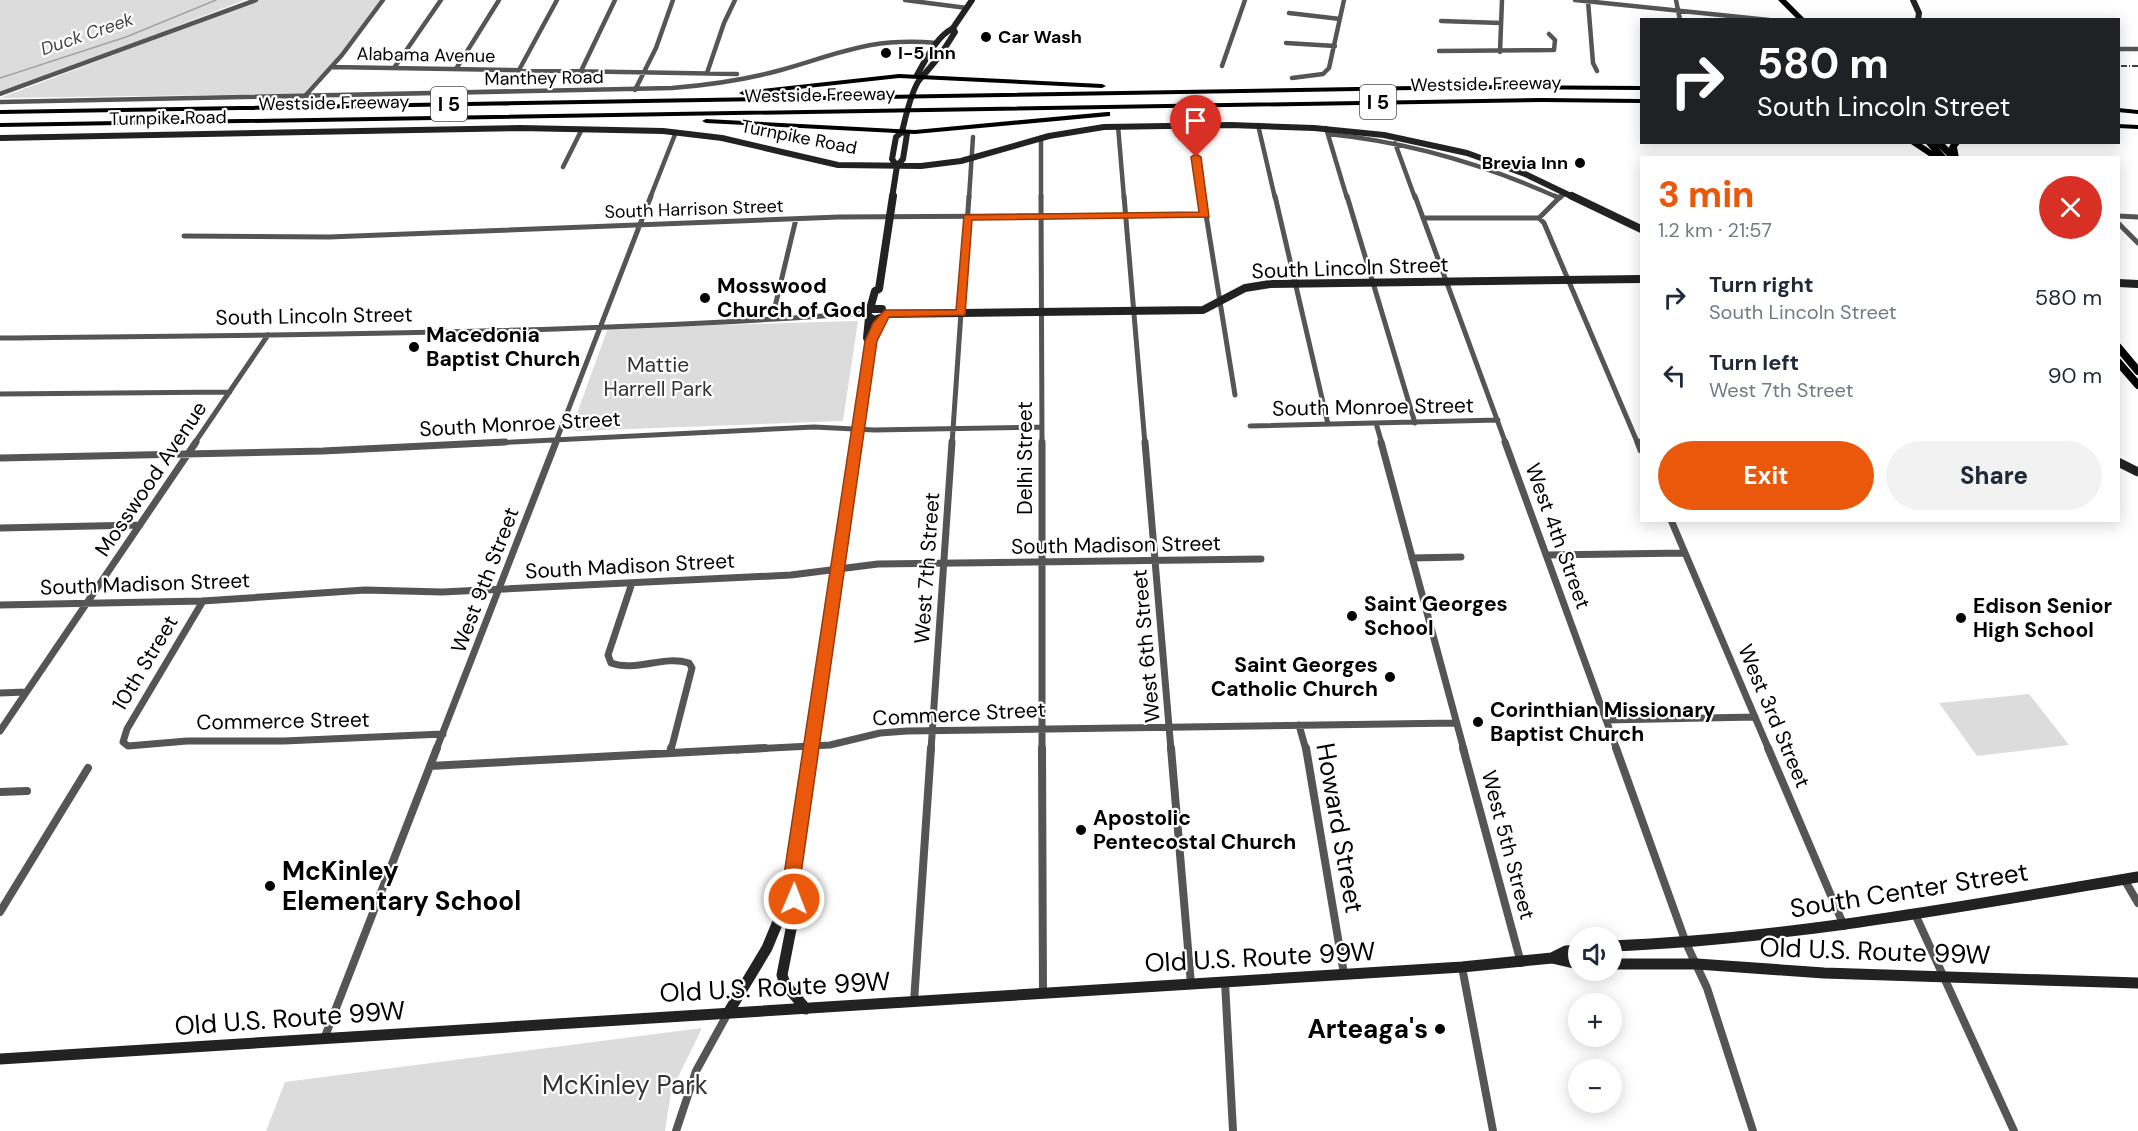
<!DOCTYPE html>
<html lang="en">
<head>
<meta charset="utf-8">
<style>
	body { margin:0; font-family:"DM Sans",sans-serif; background:#f2f2f3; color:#1f2937; height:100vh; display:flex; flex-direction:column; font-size:22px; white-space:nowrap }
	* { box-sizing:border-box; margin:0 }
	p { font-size:20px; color:#747a83 }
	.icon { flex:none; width:33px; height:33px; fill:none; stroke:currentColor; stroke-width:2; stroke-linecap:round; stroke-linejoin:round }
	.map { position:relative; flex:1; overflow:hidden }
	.sheet { position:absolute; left:1640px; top:156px; width:480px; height:366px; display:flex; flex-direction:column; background:#fff; border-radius:0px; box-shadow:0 3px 15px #0003 }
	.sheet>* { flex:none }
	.top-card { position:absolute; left:1640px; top:18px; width:480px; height:126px; border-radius:0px; box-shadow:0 3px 15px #0003; background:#202124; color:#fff; overflow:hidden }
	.tools { position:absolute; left:1568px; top:927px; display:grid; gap:12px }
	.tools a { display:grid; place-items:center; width:54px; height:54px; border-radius:50%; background:#fff; box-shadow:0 3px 15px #0003; font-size:30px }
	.pin { position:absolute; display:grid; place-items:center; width:51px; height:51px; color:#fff; margin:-62px -26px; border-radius:50% 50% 50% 0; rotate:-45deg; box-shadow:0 0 6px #0007 }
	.pin .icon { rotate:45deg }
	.me { position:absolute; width:66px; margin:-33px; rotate:1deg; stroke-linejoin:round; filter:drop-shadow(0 0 4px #0008) }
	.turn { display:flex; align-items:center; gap:21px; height:126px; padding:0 18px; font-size:27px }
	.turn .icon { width:78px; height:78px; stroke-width:2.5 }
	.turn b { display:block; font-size:42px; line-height:51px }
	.round { display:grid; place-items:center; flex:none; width:63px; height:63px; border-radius:32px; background:#f2f2f3 }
	.head { display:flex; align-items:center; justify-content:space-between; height:102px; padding:0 18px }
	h1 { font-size:36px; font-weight:800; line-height:45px; color:#ea580c }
	.cta { display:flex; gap:12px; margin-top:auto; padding:12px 18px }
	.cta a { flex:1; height:69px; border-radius:36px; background:#ea580c; color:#fff; font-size:24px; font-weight:800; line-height:69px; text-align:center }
	.cta a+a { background:#f2f2f3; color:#1f2937 }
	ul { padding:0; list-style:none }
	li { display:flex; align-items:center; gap:18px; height:78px; padding:0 18px }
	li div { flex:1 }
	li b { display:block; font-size:22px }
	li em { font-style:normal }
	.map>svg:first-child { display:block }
	.green { fill:#dcdcdc }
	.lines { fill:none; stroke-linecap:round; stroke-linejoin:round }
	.stream { stroke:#a3a3a3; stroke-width:1.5 }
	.street-far3 { stroke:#555; stroke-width:4.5 }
	.street-far2 { stroke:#555; stroke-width:5 }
	.street-far1 { stroke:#555; stroke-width:7 }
	.street { stroke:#555; stroke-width:8 }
	.secondary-far3 { stroke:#222; stroke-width:6 }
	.secondary-far2 { stroke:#222; stroke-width:8 }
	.secondary-far1 { stroke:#222; stroke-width:9 }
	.secondary { stroke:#222; stroke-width:11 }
	.primary-far1 { stroke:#000; stroke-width:7 }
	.primary { stroke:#000; stroke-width:8 }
	.highway { fill:#000; fill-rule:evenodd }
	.rail { stroke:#000; stroke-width:1.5; stroke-dasharray:6 2 1 2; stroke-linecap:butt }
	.route { fill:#ea580c; stroke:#983908; stroke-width:1.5 }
	.poi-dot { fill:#000; stroke:#fff; stroke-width:2 }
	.labels { text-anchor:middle; stroke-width:4.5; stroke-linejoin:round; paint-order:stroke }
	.far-water-label { font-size:18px; font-style:italic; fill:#444; stroke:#fff }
	.far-poi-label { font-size:18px; font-weight:bold; fill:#000; stroke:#fff; text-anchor:start }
	.far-street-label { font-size:18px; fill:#000; stroke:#fff }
	.shield { fill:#fff; stroke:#4c4c4c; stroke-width:1.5 }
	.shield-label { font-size:20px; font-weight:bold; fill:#000 }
	.street-label { font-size:21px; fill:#000; stroke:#fff }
	.poi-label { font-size:21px; font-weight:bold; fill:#000; stroke:#fff; text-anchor:start }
	.park-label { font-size:21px; fill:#333; stroke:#fff }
	.near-street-label { font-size:26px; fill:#000; stroke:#fff }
	.near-poi-label { font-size:26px; font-weight:bold; fill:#000; stroke:#fff; text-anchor:start }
	.near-park-label { font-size:26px; fill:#333; stroke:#fff }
</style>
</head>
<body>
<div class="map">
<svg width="2138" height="1131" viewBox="0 0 2138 1131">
	<rect width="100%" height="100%" fill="#fff"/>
	<path class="green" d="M0 0H245L0 94Z
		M259 0H380L341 53 303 94 0 98Z
		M858 321 843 421 575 431 572 427 608 328Z
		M2029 694 2069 745 1977 756 1939 703Z
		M702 1028 671 1092 665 1131H266L285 1082Z"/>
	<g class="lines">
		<path class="stream" d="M0 78 126 37 216 0"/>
		<path class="street-far3" d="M905 0 967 8
			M1575 0 1769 20
			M1676 0 1680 20
			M1588 1 1593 63 1597 71
			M1289 13 1340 19
			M1441 21 1501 23
			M1286 43 1335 46
			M2118 49H2138
			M1439 51 1554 50 1555 40 1549 34
			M1500 52 1502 0
			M1222 66 1245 0
			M331 67 737 74
			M394 68 441 0
			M456 69 499 0
			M519 70 557 0
			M581 71 615 0
			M707 73 724 23 735 0
			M1292 78 1323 74 1329 68 1344 0
			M635 90 656 48 673 0
			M0 94 256 0
			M304 97 342 55 383 0
			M0 102 672 88C709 85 745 80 781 70 841 53 871 37 937 43
			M1191 125 1203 198
			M1258 125 1275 198
			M1118 126 1124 198
			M1326 128 1347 198
			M1328 134C1410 142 1484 164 1559 198
			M1041 138V198
			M1395 143 1415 198
			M563 167 582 129
			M650 198 676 132
			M969 198 973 137
			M1560 198 1565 193"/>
		<path class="street-far2" d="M1041 196 1042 444
			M1124 196 1145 444
			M1203 196 1235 395
			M1275 196 1328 424
			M1347 196 1415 423
			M1415 196 1506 444
			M1555 196 1559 198
			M1561 196 1539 218 1544 223 1638 444
			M2118 216 2138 217
			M1423 218H1539
			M2118 223 2138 243
			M184 236 329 237 839 217 1205 215
			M772 319 796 219
			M0 338C289 335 579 334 867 313
			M0 394 230 392
			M1376 423 1382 444
			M1250 426 1498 420
			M194 444 268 335
			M474 444 814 427 874 430 1041 427
			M555 444 651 196
			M952 444 969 196"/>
		<path class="street-far1" d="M1042 442V750
			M1145 442 1171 750
			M1381 442 1464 750
			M1505 442 1617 750
			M1638 442 1641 450
			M0 458 323 451 505 442
			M1671 520 1769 750
			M0 528 140 525
			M1547 555 1685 553
			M1412 558 1461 557
			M632 583 608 655 611 663C637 672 663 655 689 663L692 668 671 750
			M203 601 127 729 123 742 128 746 187 741H284L443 734
			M0 605 203 601 365 590 442 592 791 575 878 564 1261 559
			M0 693 26 692
			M1606 720 1755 717
			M1299 725 1306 750
			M0 731 196 442
			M436 750 556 442
			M736 750 830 745 880 733 907 731 1456 723
			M931 750 952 442"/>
		<path class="street" d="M1042 748 1043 994
			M1171 748 1191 984
			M1306 748 1344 974
			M1463 748 1521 963
			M1616 748 1686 943 1707 988 1753 1131
			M1768 748 1844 926
			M670 753 671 748
			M430 766 765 748
			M0 792 27 791
			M2124 879 2138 903
			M0 912 88 768
			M1915 914 2014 1131
			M1462 967 1493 1131
			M1225 982 1233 1131
			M914 1002 931 748
			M324 1039 437 748
			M676 1131 696 1071 728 1013"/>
		<path class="secondary-far3" d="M1913 0 1919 13 1918 20
			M920 78 917 75C927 58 935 38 953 28
			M0 138 520 128 663 131 722 138 838 165 921 166 961 161 1049 136 1104 127 1231 125 1314 128 1384 135 1467 153 1525 174 1575 198
			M897 166 892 159 896 137 902 132
			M892 198 897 166 903 159 907 134 902 132C905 119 912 87 921 78 937 60 942 53 955 32L953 28 972 0"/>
		<path class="secondary-far2" d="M1572 196 1641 229
			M2118 283 2138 284
			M870 309 875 291 879 289 893 196
			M882 309H870L866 315 874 320 883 317
			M885 314 1203 310 1245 288 1270 284 1641 279
			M869 318 867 338 871 341
			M856 444 871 341 881 319"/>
		<path class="secondary-far1" d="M2118 462 2138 472
			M812 750 856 442"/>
		<path class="secondary" d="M792 891 794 914 782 975 785 984 806 1009
			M1611 946C1789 939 1963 906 2138 877
			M1552 958 1578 964
			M1611 964H1697L1824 973 2138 983
			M728 1013 767 948 789 895 812 748
			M0 1059 1462 967 1552 958 1566 951 1578 950"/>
		<path class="primary-far1" d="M1929 142 1943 158
			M1938 142 1954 158"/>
		<path class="primary" d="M2118 347 2138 371
			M2118 362 2138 385"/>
		<path class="highway" d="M1778 0H1786L1806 20H1798Z
			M899 74 1102 84 1106 86 1102 88 899 78 743 95 739 93 743 91Z
			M1472 85 1641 86V90L1472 89 0 114V110Z
			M1541 98 1641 99V103L1541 102 0 127V123Z
			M2118 108 2138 110V114L2118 112Z
			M1107 112H1110V116L915 134 706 123 702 121 706 119 915 130Z
			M2118 124 2138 125V129L2118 128Z
			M1908 142H1919L1943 158H1932Z
			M1952 142H1961L1957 147 1959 158H1951L1949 147Z"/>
		<path class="rail" d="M2121 66H2138"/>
	</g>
	<path class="route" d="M1196 154 1201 157 1209 217 972 220 965 315 889 317 877 341 799 888 803 899 800 905 794 907 788 905 782 888 865 341 873 323 885 310H956L964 215 1199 212 1191 157Z"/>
	<g class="poi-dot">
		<circle cx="986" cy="37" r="6"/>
		<circle cx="886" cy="53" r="6"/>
		<circle cx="1580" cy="163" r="6"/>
		<circle cx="705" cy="298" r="6"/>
		<circle cx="414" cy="347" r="6"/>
		<circle cx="1352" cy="616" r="6"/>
		<circle cx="1961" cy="618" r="6"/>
		<circle cx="1390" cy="677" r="6"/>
		<circle cx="1478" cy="722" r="6"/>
		<circle cx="1081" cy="830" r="6"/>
		<circle cx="270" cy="886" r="6"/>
		<circle cx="1440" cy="1029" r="6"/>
	</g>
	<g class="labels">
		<g class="far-water-label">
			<text transform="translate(87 34) rotate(-19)" y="6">Duck Creek</text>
		</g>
		<g class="far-poi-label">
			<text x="998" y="43">Car Wash</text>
			<text x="898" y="59">I-5 Inn</text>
			<text x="1568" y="169" text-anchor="end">Brevia Inn</text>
		</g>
		<g class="far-street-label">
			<text transform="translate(426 55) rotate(1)" y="6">Alabama Avenue</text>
			<text transform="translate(544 78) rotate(-1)" y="6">Manthey Road</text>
			<text transform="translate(1486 84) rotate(-1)" y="6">Westside Freeway</text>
			<text transform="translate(820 95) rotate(-1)" y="6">Westside Freeway</text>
			<text transform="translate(334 103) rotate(-1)" y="6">Westside Freeway</text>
			<text transform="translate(168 118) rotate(-1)" y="6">Turnpike Road</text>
			<text transform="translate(799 137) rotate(11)" y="6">Turnpike Road</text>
			<text transform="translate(694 209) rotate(-2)" y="6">South Harrison Street</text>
		</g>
		<g class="shield">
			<rect x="1360" y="85" width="36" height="34" rx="4.5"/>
			<rect x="431" y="87" width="36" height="34" rx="4.5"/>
		</g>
		<g class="shield-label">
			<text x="1378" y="109">I 5</text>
			<text x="449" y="111">I 5</text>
		</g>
		<g class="street-label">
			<text transform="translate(1350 268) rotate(-2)" y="7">South Lincoln Street</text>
			<text transform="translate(314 316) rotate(-1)" y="7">South Lincoln Street</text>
			<text transform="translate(1373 407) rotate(-1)" y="7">South Monroe Street</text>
			<text transform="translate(520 424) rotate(-3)" y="7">South Monroe Street</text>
			<text transform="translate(1025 458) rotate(-90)" y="7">Delhi Street</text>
			<text transform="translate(151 479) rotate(-56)" y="7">Mosswood Avenue</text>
			<text transform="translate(1558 536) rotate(70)" y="7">West 4th Street</text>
			<text transform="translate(1116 545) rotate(-1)" y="7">South Madison Street</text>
			<text transform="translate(630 566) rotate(-3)" y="7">South Madison Street</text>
			<text transform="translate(927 568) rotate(-86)" y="7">West 7th Street</text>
			<text transform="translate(485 580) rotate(-69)" y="7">West 9th Street</text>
			<text transform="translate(145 584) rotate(-2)" y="7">South Madison Street</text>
			<text transform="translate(1146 646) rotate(-95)" y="7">West 6th Street</text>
			<text transform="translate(145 663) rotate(-59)" y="7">10th Street</text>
			<text transform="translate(959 714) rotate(-3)" y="7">Commerce Street</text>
			<text transform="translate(1774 716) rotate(67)" y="7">West 3rd Street</text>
			<text transform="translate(283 721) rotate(-1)" y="7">Commerce Street</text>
			<text transform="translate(1508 845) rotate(75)" y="7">West 5th Street</text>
		</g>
		<g class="poi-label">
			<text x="717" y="293">Mosswood<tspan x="717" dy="24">Church of God</tspan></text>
			<text x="426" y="342">Macedonia<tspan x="426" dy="24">Baptist Church</tspan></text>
			<text x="1364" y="611">Saint Georges<tspan x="1364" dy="24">School</tspan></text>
			<text x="1973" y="613">Edison Senior<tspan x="1973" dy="24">High School</tspan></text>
			<text x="1378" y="672" text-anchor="end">Saint Georges<tspan x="1378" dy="24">Catholic Church</tspan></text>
			<text x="1490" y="717">Corinthian Missionary<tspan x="1490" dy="24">Baptist Church</tspan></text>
			<text x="1093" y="825">Apostolic<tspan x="1093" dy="24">Pentecostal Church</tspan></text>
		</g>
		<g class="park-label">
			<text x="658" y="372">Mattie<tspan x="658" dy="24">Harrell Park</tspan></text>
		</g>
		<g class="near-street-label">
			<text transform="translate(1340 828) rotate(80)" y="9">Howard Street</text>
			<text transform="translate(1909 890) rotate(-9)" y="9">South Center Street</text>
			<text transform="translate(1875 951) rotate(2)" y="9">Old U.S. Route 99W</text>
			<text transform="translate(1260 957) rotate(-3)" y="9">Old U.S. Route 99W</text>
			<text transform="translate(775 987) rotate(-3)" y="9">Old U.S. Route 99W</text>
			<text transform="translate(290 1018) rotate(-4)" y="9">Old U.S. Route 99W</text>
		</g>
		<g class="near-poi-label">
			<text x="282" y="880">McKinley<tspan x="282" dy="30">Elementary School</tspan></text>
			<text x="1428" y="1038" text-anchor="end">Arteaga's</text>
		</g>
		<g class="near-park-label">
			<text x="625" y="1094">McKinley Park</text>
		</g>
	</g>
</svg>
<div class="tools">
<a><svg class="icon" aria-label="sound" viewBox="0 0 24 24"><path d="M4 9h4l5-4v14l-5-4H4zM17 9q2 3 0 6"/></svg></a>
<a>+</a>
<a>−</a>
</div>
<div class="pin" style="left:1196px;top:157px;background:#d93025"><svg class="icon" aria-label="arrive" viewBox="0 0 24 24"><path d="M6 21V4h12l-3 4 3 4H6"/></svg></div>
<svg class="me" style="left:794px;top:899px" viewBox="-20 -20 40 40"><circle r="17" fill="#ea580c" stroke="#fff" stroke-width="3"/><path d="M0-11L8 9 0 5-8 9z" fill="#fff"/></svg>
<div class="top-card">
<div class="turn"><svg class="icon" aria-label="right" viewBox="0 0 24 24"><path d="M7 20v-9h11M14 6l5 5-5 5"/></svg><div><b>580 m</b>South Lincoln Street</div></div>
</div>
<section class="sheet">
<div class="head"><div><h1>3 min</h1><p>1.2 km · 21:57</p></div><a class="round" style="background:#d93025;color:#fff"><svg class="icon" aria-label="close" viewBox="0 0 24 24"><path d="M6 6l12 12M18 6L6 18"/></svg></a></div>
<ul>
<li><svg class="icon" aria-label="right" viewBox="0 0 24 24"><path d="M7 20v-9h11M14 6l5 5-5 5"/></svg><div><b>Turn right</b><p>South Lincoln Street</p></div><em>580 m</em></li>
<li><svg class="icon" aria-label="left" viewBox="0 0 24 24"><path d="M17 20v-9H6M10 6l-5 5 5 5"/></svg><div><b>Turn left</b><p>West 7th Street</p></div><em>90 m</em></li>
</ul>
<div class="cta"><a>Exit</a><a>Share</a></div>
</section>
</div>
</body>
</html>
